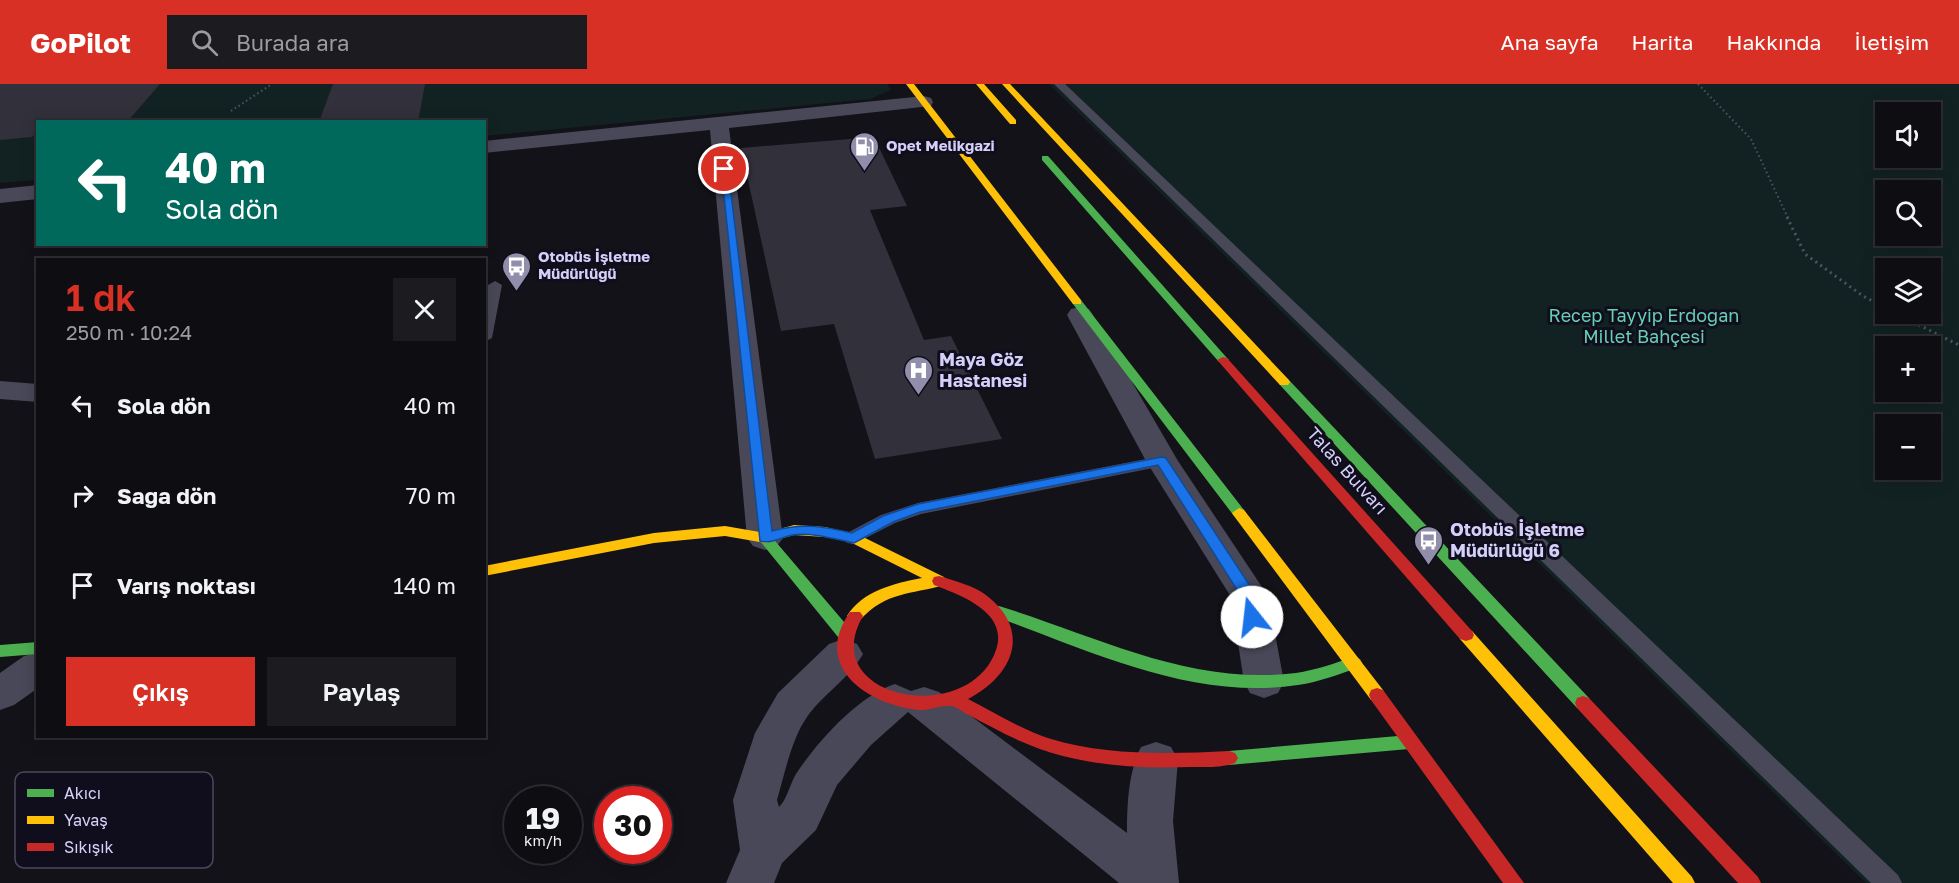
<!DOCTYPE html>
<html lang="tr">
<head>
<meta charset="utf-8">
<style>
	body { margin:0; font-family:"Golos Text",sans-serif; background:#1c1c20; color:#f1f3f6; height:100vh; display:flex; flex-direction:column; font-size:22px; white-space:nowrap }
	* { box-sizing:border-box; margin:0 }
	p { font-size:20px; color:#9b9c9f }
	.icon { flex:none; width:33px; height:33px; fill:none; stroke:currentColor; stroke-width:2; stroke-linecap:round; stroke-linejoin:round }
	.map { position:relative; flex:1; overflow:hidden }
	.panel { position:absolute; left:36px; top:174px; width:450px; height:480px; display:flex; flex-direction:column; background:#0e0e12; border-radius:0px; box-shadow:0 3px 15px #0003,0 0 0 2px #2e2e32 }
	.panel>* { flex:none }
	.banner { position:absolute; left:36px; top:36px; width:450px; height:126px; border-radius:0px; box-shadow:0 3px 15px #0003,0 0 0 2px #2e2e32; background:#00695c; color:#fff; overflow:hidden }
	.controls { position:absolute; left:1875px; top:18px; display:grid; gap:12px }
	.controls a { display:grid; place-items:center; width:66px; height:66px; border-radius:0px; background:#0e0e12; box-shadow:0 3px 15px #0003,0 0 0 2px #2e2e32; font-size:30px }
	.speed { position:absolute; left:504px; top:702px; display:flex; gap:12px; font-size:30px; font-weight:700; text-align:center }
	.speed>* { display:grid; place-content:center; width:78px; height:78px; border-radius:50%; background:#0e0e12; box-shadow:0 3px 15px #0003,0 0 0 2px #2e2e32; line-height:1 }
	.speed small { font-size:15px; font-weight:400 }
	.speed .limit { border:9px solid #d22; background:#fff; color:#111 }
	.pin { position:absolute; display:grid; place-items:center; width:51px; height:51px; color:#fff; margin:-26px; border:3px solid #fff; border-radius:50%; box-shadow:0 2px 6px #0007 }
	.me { position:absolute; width:66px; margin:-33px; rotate:344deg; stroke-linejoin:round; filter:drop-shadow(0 0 4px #0008) }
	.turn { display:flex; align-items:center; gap:21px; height:126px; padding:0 30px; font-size:27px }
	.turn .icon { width:78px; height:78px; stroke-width:2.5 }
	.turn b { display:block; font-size:42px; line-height:51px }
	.round { display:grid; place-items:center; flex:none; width:63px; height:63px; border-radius:0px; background:#1c1c20 }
	.head { display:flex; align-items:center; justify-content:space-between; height:102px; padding:0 30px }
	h1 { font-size:36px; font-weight:600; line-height:45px; color:#d93025 }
	.primary-button { display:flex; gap:12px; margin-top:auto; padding:12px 30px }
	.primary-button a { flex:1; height:69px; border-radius:0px; background:#d93025; color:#fff; font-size:24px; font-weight:600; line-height:69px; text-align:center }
	.primary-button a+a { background:#1c1c20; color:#f1f3f6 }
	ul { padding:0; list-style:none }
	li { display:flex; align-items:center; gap:18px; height:90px; padding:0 30px }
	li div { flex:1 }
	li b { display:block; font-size:22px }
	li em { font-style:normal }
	header { display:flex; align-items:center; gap:36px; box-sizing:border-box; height:84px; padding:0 30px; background:#d93025; color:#fff }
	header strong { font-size:28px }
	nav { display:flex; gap:33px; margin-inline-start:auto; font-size:21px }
	.search { width:420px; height:54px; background:#1c1c20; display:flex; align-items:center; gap:15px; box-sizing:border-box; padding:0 21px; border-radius:0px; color:#9b9c9f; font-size:22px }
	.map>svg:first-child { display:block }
	.green { fill:#122222; fill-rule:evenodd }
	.building { fill:#31303b }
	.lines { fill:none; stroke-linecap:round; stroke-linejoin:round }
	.path-far1 { stroke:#4b5760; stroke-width:2; stroke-dasharray:1.5 3; stroke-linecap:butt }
	.path { stroke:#4b5760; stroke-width:3; stroke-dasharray:2 4; stroke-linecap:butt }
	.lane { fill:#484858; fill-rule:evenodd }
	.street { fill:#484858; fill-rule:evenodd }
	.fast { fill:#4caf50; fill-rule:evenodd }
	.slow { fill:#ffc107; fill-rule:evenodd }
	.jam { fill:#c62828; fill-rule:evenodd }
	.route { fill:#1a73e8; stroke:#114b97; stroke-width:1.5 }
	.labels { text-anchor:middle; stroke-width:6; stroke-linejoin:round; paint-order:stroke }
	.far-poi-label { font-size:15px; font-weight:bold; fill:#d4d0f9; stroke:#100e1c; text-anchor:start }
	.park-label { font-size:18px; fill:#66ceb3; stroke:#100e1c }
	.poi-label { font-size:18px; font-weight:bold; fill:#d4d0f9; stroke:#100e1c; text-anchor:start }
	.street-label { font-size:18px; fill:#d4d0f9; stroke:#100e1c }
	.key { fill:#100e1c; stroke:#4b485e; stroke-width:1.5 }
	.key-label { font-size:16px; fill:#d4d0f9 }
</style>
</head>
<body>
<header>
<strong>GoPilot</strong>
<div class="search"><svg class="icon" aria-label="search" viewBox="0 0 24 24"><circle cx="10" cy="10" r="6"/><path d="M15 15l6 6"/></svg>Burada ara</div>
<nav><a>Ana sayfa</a><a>Harita</a><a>Hakkında</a><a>İletişim</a></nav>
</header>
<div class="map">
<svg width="1959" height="799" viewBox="0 0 1959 799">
	<rect width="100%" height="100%" fill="#121218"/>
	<path class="green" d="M0 0H887L891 6 870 15 485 52 484 38H38L37 96 0 99Z
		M1049 0H1959V799H1866ZM1886 28H1930V74H1886ZM1886 106H1930V152H1886ZM1886 184H1930V230H1886ZM1886 262H1930V308H1886ZM1886 340H1930V386H1886Z"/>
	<path class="building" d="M0 0H160L127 38H38V47L32 53 0 56Z
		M333 0H425L418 38H319Z
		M874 53 907 122 870 126 924 256 951 252 1002 355 875 375 834 240 781 247 741 64Z"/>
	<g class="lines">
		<path class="path-far1" d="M1698 0 1751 55 1788 134
			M231 27 272 0"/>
		<path class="path" d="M1787 133 1805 170 1863 212 1886 224
			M1897 230 1959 261"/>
		<path class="lane" d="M1054 0H1065L1898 791 1902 799H1871Z
			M495 197 502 201 492 254 484 258V217L488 201Z
			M1162 372 1168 373 1171 377 1168 381 921 430 895 439 854 460 847 459 844 454 847 449 881 431 918 419Z"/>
		<path class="street" d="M924 12 931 14 933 18 931 22 729 44 783 454 777 462 765 466 753 462 747 454 710 46 484 69V57Z
			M38 101V115L0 119V105Z
			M1080 223 1089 225 1093 231 1178 377 1268 512 1284 598 1278 609 1264 614 1250 609 1244 598 1231 513 1146 377 1067 231 1071 225Z
			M0 297 38 300V318L0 315Z
			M843 555 857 560 863 570C849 595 823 610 807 633 791 656 785 689 777 716L779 723C787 715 790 700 796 690 817 658 858 612 895 600L911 607 924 603 939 608 1127 749C1127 721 1128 689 1141 663L1156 658 1171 663 1178 676 1173 737 1179 799H1119L908 628 871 661 837 701 816 746 782 779 774 799H726L740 766 733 716 755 649 778 609 829 560Z
			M38 568V604L14 621 0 626V589L24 572Z"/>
		<path class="fast" d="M1042 72H1048L1227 274 1229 276 1227 278H1219L1042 76Z
			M1077 215 1081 216 1244 426 1246 429 1244 432H1234L1073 220 1072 218Z
			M1284 294 1288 295 1589 614 1591 619 1589 624 1583 626 1577 624 1280 301 1278 298 1280 295Z
			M765 449 770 451 850 545 852 549 850 553 844 555 838 553 760 457 758 454Z
			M999 522C1097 552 1190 602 1296 589 1316 586 1335 579 1354 573L1360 575 1362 579 1360 583C1340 590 1319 598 1298 601 1193 617 1090 567 994 532L991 528 994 524Z
			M38 558V570L0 573V561Z
			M1409 651 1415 653 1418 658 1415 663 1409 665 1229 681 1223 679 1220 674 1223 669 1229 667Z"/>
		<path class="slow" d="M906 0H914L1081 216V220H1073Z
			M976 0H984L1016 36V40H1010Z
			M1002 0H1010L1288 295 1290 298 1288 301H1280Z
			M1239 424 1244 426 1383 606 1385 611 1383 616 1377 618 1371 616 1234 432 1232 429Z
			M794 441 825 443 859 451 944 493 946 497 944 501C910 511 887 507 860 536H850L847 532C862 507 895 499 922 494L850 458 825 453 794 451 765 459 725 452 654 459 484 492V482L654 449 725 442 765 449Z
			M1466 545 1472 547 1692 793 1695 799H1673L1460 555 1458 551 1460 547Z"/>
		<path class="jam" d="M1223 273 1227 274 1472 547 1474 551 1472 555 1466 557 1460 555 1219 278 1217 276Z
			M939 492C953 496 974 502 986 511 1032 546 1014 591 968 615 995 629 1022 646 1051 655 1107 672 1171 670 1229 667L1235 669 1238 674 1235 679C1221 684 1205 683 1190 683 1133 685 1073 681 1020 657 1002 649 984 639 967 630 962 628 956 622 951 622 941 620 929 627 919 626 868 621 811 583 850 528H860L863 532C815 615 969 644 996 566 1009 528 960 511 934 501L932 497 934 493Z
			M1377 604 1383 606 1524 799H1503L1371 616 1369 611 1371 606Z
			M1583 612 1589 614 1758 793 1761 799H1738L1577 624 1575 619 1577 614Z"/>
	</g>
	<path class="route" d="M721 83 728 85 772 447C801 439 822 442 852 449L883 432 918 420 1162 373 1166 374 1254 508 1260 533 1258 537H1247L1241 512 1158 381 920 428 893 438 854 459C835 455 812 448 792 451 782 453 771 460 760 457Z"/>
	<defs>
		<symbol id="fuel-pin" viewBox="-11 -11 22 30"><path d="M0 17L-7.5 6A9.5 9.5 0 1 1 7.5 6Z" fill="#908eaa" stroke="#100e1c"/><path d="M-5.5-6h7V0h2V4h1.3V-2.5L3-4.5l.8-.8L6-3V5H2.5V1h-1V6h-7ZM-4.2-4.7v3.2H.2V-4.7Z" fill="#fff"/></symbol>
		<symbol id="bus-pin" viewBox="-11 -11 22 30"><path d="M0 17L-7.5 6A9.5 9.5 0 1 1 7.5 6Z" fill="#908eaa" stroke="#100e1c"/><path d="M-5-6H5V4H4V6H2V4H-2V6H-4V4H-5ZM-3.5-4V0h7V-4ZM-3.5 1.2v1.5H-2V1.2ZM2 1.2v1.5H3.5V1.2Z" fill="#fff"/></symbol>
		<symbol id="hospital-pin" viewBox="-11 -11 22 30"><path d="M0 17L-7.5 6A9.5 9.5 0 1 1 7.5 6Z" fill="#908eaa" stroke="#100e1c"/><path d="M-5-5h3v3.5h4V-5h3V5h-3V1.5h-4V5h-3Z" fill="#fff"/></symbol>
	</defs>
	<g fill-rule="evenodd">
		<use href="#fuel-pin" x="848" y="46" width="33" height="45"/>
		<use href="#bus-pin" x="500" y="166" width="33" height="45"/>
		<use href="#hospital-pin" x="902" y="270" width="33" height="45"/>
		<use href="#bus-pin" x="1412" y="440" width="33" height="45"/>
	</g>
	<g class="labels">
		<g class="far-poi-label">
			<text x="886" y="67">Opet Melikgazi</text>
			<text x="538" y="178">Otobüs İşletme<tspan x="538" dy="17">Müdürlüğü</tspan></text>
		</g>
		<g class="park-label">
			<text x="1644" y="238">Recep Tayyip Erdoğan<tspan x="1644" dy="21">Millet Bahçesi</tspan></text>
		</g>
		<g class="poi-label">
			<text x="939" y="282">Maya Göz<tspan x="939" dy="21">Hastanesi</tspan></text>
			<text x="1450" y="452">Otobüs İşletme<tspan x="1450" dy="21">Müdürlüğü 6</tspan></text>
		</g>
		<g class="street-label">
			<text transform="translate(1347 387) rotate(48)" y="6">Talas Bulvarı</text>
		</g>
	</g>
	<rect x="15" y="688" width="198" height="96" rx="9" class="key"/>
	<rect x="27" y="705" width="27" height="8" fill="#4caf50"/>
	<rect x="27" y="732" width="27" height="8" fill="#ffc107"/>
	<rect x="27" y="759" width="27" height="8" fill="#c62828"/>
	<g class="key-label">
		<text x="64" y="715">Akıcı</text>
		<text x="64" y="742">Yavaş</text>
		<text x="64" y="769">Sıkışık</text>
	</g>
</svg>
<div class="controls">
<a><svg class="icon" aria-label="sound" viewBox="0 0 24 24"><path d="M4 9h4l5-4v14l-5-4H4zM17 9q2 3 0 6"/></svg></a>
<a><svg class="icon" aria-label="search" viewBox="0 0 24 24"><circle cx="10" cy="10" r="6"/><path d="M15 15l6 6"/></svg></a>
<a><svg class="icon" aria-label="layers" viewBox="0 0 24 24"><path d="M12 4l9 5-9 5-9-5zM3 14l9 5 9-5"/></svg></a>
<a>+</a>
<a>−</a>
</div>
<div class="speed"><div>19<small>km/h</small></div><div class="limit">30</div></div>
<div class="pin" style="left:724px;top:85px;background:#d93025"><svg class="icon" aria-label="arrive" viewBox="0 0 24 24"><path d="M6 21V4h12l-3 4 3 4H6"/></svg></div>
<svg class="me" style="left:1252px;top:533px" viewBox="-20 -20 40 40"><circle r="19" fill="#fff"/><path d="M0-13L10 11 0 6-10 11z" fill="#1a73e8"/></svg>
<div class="banner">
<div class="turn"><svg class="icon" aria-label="left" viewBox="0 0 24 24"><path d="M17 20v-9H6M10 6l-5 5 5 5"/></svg><div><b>40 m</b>Sola dön</div></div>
</div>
<section class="panel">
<div class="head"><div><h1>1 dk</h1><p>250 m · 10:24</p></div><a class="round"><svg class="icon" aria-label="close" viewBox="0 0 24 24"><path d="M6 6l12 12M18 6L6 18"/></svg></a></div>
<ul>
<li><svg class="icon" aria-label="left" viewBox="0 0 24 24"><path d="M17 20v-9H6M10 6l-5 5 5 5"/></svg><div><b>Sola dön</b></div><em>40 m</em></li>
<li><svg class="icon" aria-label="right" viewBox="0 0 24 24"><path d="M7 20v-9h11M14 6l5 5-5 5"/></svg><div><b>Sağa dön</b></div><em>70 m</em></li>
<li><svg class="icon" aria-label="arrive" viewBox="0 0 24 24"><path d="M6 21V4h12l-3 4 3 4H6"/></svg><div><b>Varış noktası</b></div><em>140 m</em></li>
</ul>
<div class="primary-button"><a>Çıkış</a><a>Paylaş</a></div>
</section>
</div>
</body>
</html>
